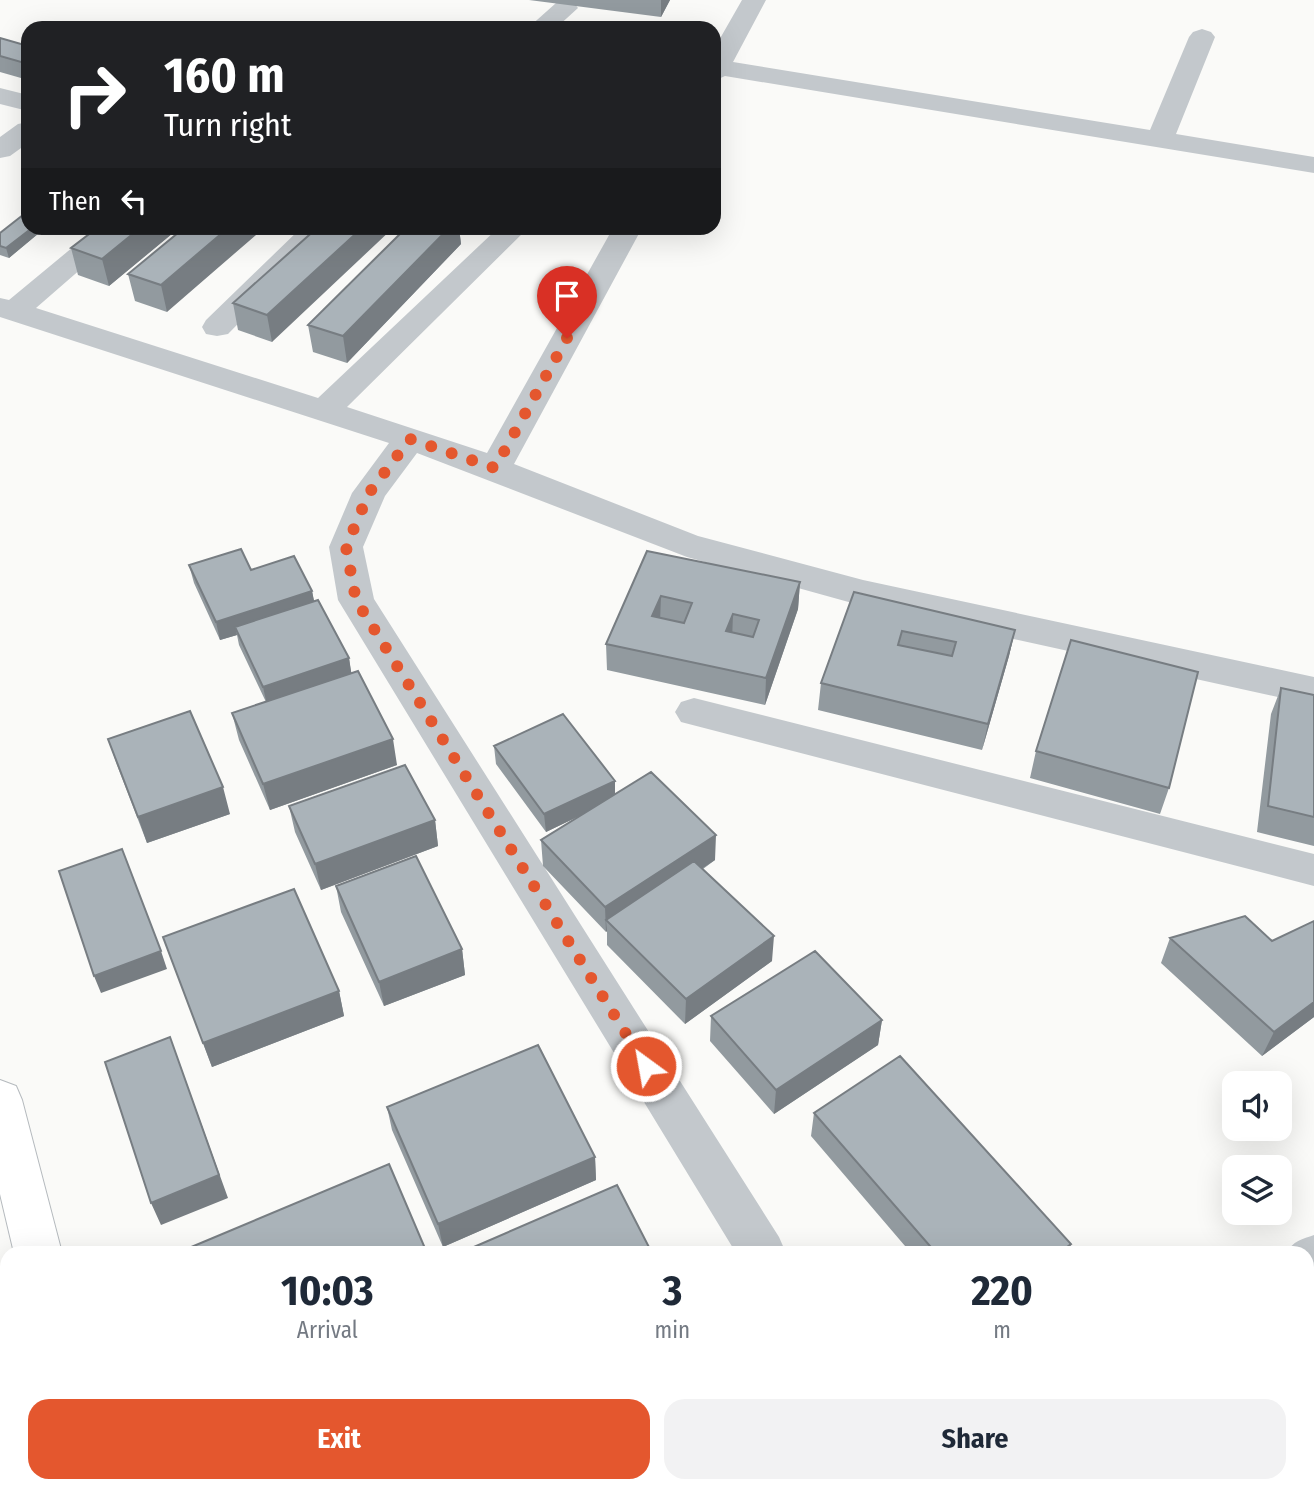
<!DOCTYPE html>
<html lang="en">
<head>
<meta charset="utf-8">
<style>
	body { margin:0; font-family:"Fira Sans Condensed",sans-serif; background:#f2f2f3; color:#1f2937; height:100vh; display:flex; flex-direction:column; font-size:26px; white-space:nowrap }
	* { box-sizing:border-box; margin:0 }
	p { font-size:23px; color:#747a83 }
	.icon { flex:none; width:38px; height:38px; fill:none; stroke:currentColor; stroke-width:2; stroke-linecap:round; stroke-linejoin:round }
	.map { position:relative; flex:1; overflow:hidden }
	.drawer { position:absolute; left:0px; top:1246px; width:1314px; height:247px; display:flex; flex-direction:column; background:#fff; border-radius:21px 21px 0 0; box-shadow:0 7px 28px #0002 }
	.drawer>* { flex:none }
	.hud { position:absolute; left:21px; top:21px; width:700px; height:214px; border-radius:21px; box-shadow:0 7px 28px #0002; background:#202124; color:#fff; overflow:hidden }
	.fabs { position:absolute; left:1222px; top:1071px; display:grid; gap:14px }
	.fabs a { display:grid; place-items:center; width:70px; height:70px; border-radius:14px; background:#fff; box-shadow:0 7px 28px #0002; font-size:35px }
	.pin { position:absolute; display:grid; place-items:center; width:60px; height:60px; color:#fff; margin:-72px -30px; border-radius:50% 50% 50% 0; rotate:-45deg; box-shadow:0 0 7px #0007 }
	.pin .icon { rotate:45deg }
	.me { position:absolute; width:77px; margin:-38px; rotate:328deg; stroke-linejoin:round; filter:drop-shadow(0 0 5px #0008) }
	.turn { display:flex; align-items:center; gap:24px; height:147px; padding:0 28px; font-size:32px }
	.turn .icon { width:91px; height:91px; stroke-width:2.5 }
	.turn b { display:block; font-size:49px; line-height:60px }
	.then { display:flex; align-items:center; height:66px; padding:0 28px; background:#0003; gap:14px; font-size:26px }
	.eta { display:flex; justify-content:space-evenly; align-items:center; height:119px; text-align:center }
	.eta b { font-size:42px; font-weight:700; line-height:49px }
	.primary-button { display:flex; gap:14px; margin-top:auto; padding:14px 28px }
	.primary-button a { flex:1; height:80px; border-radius:21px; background:#e4572e; color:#fff; font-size:28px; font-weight:700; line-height:80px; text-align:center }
	.primary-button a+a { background:#f2f2f3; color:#1f2937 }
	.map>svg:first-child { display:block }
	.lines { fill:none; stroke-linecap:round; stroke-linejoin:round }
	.major-casing { stroke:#b5babe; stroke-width:2 }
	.minor { fill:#c3c8cc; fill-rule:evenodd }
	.major { fill:#fff; fill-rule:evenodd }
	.wall { fill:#929a9f }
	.shaded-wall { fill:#777d82 }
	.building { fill:#aab3b9; stroke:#777d82; stroke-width:2; fill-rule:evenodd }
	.route { stroke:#e4572e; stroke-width:12; stroke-dasharray:0 21.6 }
</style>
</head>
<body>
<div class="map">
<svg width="1314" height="1492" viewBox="0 0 1314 1492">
	<rect width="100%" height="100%" fill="#fafaf8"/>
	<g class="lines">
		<defs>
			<path id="major" d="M0 1080 16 1086 22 1100 62 1253H14L0 1194Z
				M0 1452 7 1455V1486H28L29 1492H0Z
				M70 1486H122L124 1492H72Z"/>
		</defs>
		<use href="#major" class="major-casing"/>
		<path class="minor" d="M565 0 574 3 578 8 556 28H528L556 3Z
			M742 0H766L733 62 1150 130 1189 37 1193 32 1202 29 1211 32 1215 37 1176 134 1314 157V173L725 76 714 81V49Z
			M0 88 28 95V111L0 104Z
			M28 122V143L10 156 0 158V137L18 124Z
			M96 228H128L36 308 318 398 498 228H528L347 407 487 453 613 228H642L514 464 698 536 863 580 1314 677V705L863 606 687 557 417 453 385 496 363 547 374 599 779 1237 786 1253H736L338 600 329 547 352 493 389 443 0 317V298L9 300Z
			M301 228H332L228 334 217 336 206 334 202 327 206 320Z
			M694 698 1314 854V886L681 722 675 712 681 702Z
			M1314 1235V1282L1307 1284V1253H1287C1292 1241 1303 1239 1314 1235Z
			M1307 1394 1314 1397V1453L1307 1451Z
			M796 1486H856L853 1492H793Z"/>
		<use href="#major" class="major"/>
	</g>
	<path class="wall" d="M529 0H670L661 17Z
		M0 38 28 46V80L0 72Z
		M28 228H45L9 258 0 255V233Z
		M97 228H179L109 286 78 275 71 248Z
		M184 228 167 312 135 301 128 274Z
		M317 228 272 342 238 330 233 303Z
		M406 228H459L461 244 347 363 313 352 308 325Z
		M647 551 800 582 798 609 765 705 607 670 606 644Z
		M189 565 251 570 312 591 314 602 349 658 351 673 397 765 270 810 239 740 232 713 266 702 239 645 237 635 220 640 194 583Z
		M854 592 1015 630 1009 656 982 750 818 710 821 683Z
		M1281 688 1314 695V846L1257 832 1271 714Z
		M108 739 230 814 147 843 117 765Z
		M494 746 615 794 715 860 703 869 772 961 685 1024 607 945V931L606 932 543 866 541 840 581 815 546 832 496 764Z
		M1036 751 1169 788 1160 814 1030 778Z
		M289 806 435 820 438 846 321 890 295 832Z
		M336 886 462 949 465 975 384 1006 341 912Z
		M163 937 339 991 344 1016 212 1067Z
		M1170 938 1272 941 1314 1017 1262 1056 1161 963Z
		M711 1016 882 1020 878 1045 774 1114 710 1041Z
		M387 1107 595 1157 596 1180 443 1247 392 1130Z
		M814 1113 1059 1253H911L811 1136Z
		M601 1486H639L627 1492H604Z
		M1088 1486H1307L1314 1492H1085Z"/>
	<path class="shaded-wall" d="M661 0H670L661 17Z
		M32 228H45L9 258 6 248Z
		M140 228H179L109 286 102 259Z
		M228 228H264L167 312 161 285Z
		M362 228H393L272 342 267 315Z
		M449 228H459L461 244 347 363 343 336Z
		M800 582 798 609 765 705 766 678Z
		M312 591 316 610 235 627 237 635 220 640 216 622Z
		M661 596 660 623 652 616Z
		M733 614 732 641 726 631Z
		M1015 630 1009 656 982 750 988 724Z
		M349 658 352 677 267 705 263 687Z
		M393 739 397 765 270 810 263 784Z
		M615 781V799L546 832 544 814Z
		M223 787 230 814 147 843 138 817Z
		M435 820 438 846 321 890 315 864Z
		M716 835 715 860 613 927 606 920 607 931 606 932 605 907Z
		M774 936 772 961 685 1024 686 999Z
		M462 949 465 975 384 1006 379 982Z
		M161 951 167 969 101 993 94 976Z
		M339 991 344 1016 212 1067 203 1043Z
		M1314 1002V1017L1262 1056 1274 1032Z
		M882 1020 878 1045 774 1114 776 1090Z
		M170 1037 228 1198 161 1225 151 1203Z
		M595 1157 596 1180 443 1247 438 1224Z
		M1071 1244 1068 1253H1059Z
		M612 1486H639L627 1492H608V1488Z"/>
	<path class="building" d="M0 38 28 46V64L0 56Z
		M28 211V228H32L6 248 0 246V233Z
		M97 228H140L102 259 71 248Z
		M184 228H228L161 285 128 274Z
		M317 228H362L267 315 233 303Z
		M406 228H449L343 336 308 325Z
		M241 549 251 570 294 556 312 591 216 622 189 565Z
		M647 551 800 582 766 678 606 644ZM661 596 692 603 684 623 652 616ZM733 614 759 620 753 637 726 631Z
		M854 592 1015 630 988 724 821 683ZM902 631 956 642 952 656 898 645Z
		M318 600 349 658 263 687 235 627Z
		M1071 640 1198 672 1169 788 1036 751Z
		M358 671 393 739 263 784 232 713Z
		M1281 688 1314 695V817L1268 806Z
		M190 711 223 787 138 817 108 739Z
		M563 714 615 781 544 814 494 746Z
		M405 765 435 820 315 864 289 806Z
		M651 772 716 835 605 907 541 840Z
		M122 849 161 951 94 976 59 871Z
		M416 856 462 949 379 982 336 886Z
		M694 861 774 936 686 999 606 920Z
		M294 889 339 991 203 1043 163 937Z
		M1245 916 1272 941 1314 921V1002L1274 1032 1170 938Z
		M815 951 882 1020 776 1090 711 1016Z
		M170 1037 219 1175 151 1203 105 1062Z
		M538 1045 595 1157 438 1224 387 1107Z
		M900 1056 1071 1244 1059 1253H936L814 1113Z
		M389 1164 427 1253H177Z
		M617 1185 652 1253H460Z
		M1307 1481 1314 1492H1111L1108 1486H1307Z
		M250 1486H519L522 1492H252Z"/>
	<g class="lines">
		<path class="route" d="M567 338 495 468 410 439 369 493 346 547 356 600 646 1066"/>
	</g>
</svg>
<div class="fabs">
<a><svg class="icon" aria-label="sound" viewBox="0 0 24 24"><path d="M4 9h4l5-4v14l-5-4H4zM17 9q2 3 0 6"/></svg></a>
<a><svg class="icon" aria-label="layers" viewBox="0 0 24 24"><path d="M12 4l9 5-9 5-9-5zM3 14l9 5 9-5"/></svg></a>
</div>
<div class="pin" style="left:567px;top:338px;background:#d93025"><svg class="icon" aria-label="arrive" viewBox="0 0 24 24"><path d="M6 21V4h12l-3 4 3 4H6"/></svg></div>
<svg class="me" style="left:646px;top:1066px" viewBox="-20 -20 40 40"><circle r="17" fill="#e4572e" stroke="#fff" stroke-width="3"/><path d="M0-11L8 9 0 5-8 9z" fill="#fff"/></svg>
<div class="hud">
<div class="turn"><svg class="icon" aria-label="right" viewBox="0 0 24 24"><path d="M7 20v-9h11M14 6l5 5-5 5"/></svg><div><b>160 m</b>Turn right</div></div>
<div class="then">Then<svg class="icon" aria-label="left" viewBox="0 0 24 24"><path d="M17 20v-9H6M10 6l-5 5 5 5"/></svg></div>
</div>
<section class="drawer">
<div class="eta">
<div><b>10:03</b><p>Arrival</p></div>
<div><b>3</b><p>min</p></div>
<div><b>220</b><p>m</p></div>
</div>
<div class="primary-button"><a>Exit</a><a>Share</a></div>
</section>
</div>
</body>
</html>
